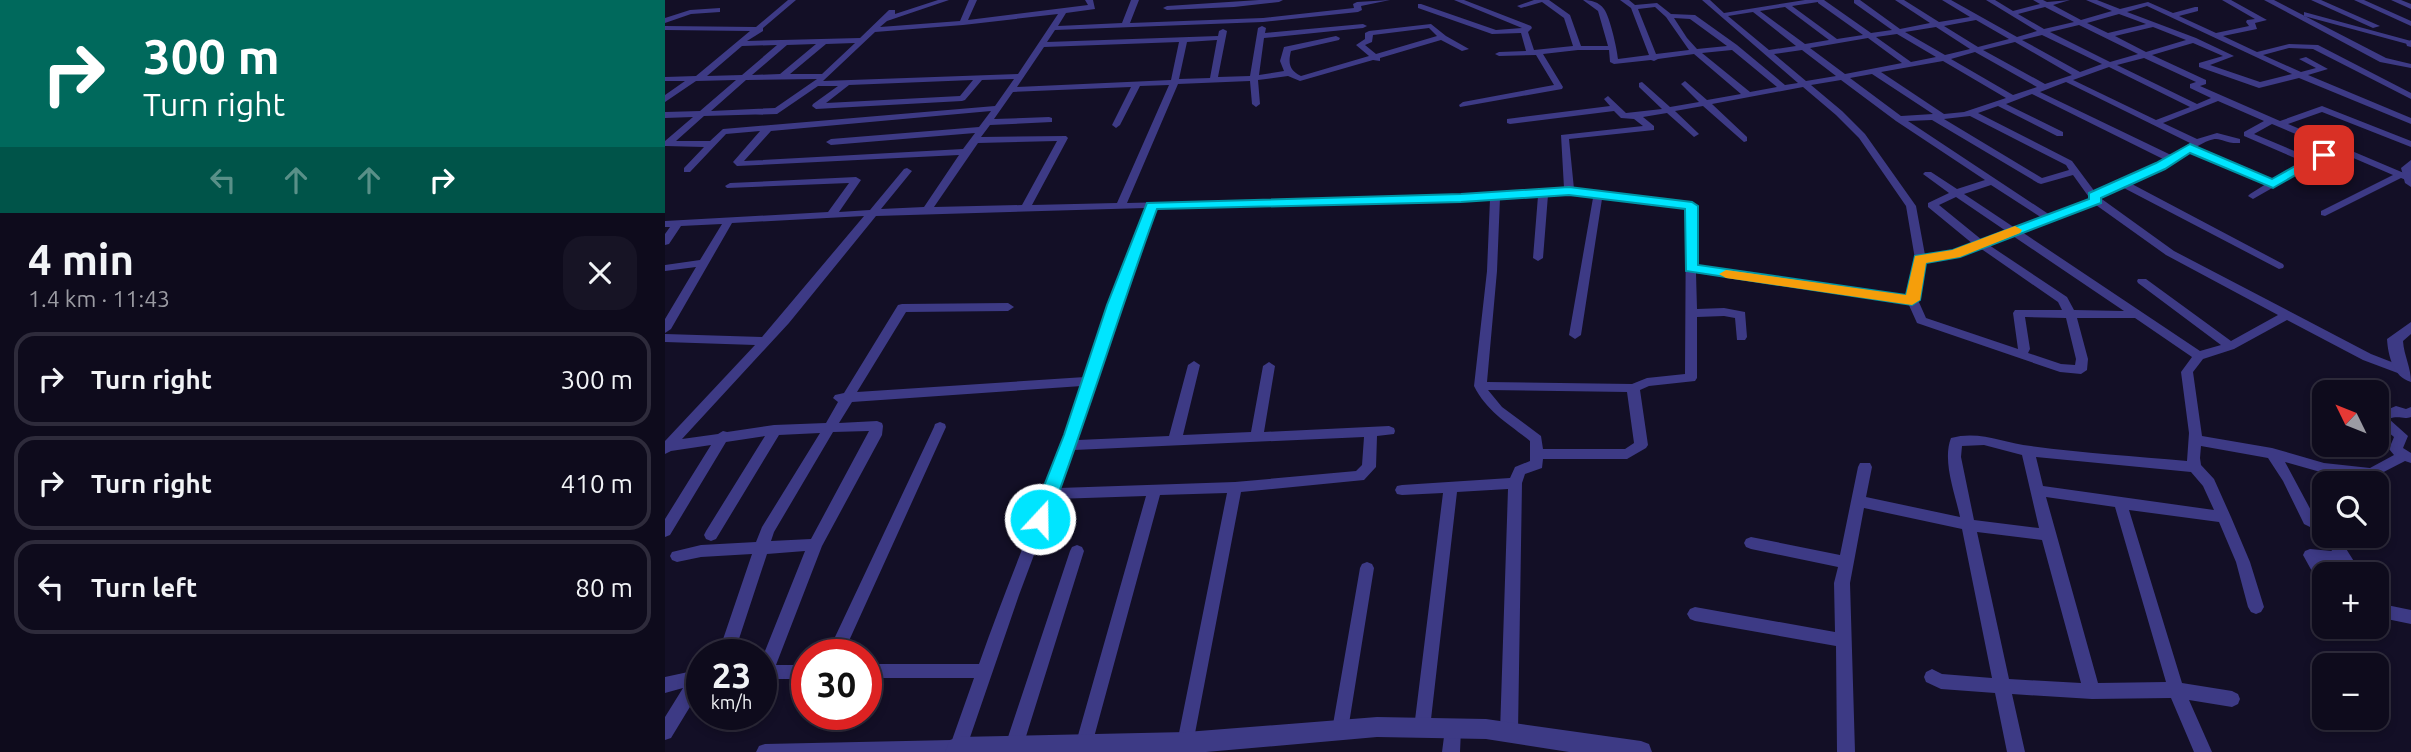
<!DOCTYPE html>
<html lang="en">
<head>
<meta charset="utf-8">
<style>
	body { margin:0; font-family:Ubuntu,sans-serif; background:#171425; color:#f1f3f6; height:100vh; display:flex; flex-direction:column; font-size:26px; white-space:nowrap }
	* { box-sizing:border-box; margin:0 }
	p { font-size:23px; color:#9b9ba3 }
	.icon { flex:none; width:38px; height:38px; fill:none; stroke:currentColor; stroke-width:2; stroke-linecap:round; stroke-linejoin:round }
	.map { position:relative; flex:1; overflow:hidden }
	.panel { display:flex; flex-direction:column; background:#0e0b1c; width:665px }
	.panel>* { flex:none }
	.hud { background:#00695c; color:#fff; overflow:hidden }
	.needle { width:46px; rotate:313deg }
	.fabs { position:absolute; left:1647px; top:380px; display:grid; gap:14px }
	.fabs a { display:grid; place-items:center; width:77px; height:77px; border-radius:14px; background:#0e0b1c; box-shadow:0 4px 10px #0003,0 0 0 2px #2e2b3b; font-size:35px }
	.speed { position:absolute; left:21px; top:639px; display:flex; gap:14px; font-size:35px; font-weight:700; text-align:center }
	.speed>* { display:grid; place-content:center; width:91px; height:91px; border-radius:50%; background:#0e0b1c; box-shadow:0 4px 10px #0003,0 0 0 2px #2e2b3b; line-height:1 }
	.speed small { font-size:18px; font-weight:400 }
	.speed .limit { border:10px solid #d22; background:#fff; color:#111 }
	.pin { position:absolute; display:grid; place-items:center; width:60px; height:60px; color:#fff; margin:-30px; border-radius:14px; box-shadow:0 4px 10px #0006 }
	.me { position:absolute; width:77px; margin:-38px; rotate:21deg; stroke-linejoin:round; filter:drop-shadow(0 0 5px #0008) }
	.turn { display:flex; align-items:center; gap:24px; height:147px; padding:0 28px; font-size:32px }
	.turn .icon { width:91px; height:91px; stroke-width:2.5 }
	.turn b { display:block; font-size:49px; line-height:60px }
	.lanes { display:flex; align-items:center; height:66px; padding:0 28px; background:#0003; justify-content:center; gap:35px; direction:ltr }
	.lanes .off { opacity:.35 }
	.round { display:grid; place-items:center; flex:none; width:74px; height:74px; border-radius:21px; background:#171425 }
	.overview { display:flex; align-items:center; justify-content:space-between; height:119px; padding:0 28px }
	h1 { font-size:42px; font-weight:600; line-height:52px }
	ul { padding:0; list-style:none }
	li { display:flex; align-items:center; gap:21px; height:94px; margin:0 14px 10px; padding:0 14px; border:4px solid #2e2b3b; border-radius:21px }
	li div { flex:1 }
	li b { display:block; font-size:26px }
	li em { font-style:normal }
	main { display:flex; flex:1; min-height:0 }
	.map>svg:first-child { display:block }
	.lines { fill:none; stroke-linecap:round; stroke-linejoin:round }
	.minor { fill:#3d3a85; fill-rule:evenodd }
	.tertiary { fill:#3d3a85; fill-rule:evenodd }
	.route { fill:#00e5ff; stroke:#0095a6; stroke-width:2 }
	.slow { fill:#f59e0b }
</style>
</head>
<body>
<main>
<section class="panel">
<div class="hud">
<div class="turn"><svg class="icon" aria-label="right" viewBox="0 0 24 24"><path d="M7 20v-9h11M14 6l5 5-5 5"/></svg><div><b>300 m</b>Turn right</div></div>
<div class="lanes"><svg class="icon off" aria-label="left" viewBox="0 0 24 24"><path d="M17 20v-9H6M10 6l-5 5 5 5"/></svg><svg class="icon off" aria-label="ahead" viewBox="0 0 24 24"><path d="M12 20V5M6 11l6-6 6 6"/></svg><svg class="icon off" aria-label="ahead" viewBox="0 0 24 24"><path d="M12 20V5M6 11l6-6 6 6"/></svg><svg class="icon" aria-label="right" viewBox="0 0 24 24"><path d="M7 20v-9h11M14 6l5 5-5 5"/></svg></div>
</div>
<div class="overview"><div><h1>4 min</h1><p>1.4 km · 11:43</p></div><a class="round"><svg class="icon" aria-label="close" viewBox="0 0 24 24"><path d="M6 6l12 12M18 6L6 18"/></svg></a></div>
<ul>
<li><svg class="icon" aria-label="right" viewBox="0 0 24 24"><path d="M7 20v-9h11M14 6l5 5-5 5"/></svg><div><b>Turn right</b></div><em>300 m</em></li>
<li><svg class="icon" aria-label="right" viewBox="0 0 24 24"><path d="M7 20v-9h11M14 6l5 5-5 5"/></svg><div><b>Turn right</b></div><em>410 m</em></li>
<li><svg class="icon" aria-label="left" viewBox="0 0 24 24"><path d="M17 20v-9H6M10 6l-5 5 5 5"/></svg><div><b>Turn left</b></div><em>80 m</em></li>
</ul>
</section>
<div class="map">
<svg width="1746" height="752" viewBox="0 0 1746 752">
	<rect width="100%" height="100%" fill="#130f26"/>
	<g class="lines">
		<path class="minor" d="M123 0H131L98 28V31L82 41 195 38 224 10H230V14L273 0H284L222 21 215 27 295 21 304 0H312L303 20 423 5 420 0H428L430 9 401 13 393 26 457 23 466 0H474L465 23 598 18 689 8 688 4 692 2 725 0 696 6 697 10 693 12 598 22 390 30 382 42 553 36 554 31 558 29 562 31 553 77 585 76 593 28 597 26 601 28 600 33 698 24 702 26 698 28 599 38 594 75 619 71 615 61 619 47 671 36 675 38 674 40 626 51C623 63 624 70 636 76L704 56 691 45 700 39V33L704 31 766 24 781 36 804 49 797 51 776 40 715 58V61L708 60 635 81 623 76 593 80 595 104 591 107 587 104 585 81 513 84 462 203 796 195 899 188 896 135 978 126 969 119 956 118 949 111 845 124 842 123V119L945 106 939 99 943 96 961 113 997 109 974 87V83L977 82 1005 107 1034 102 1016 84 1020 81 1042 100 1076 94 1029 54 993 59 989 61 986 60 949 64 945 62 944 50H913L878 54 898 87 897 89 795 107 794 105 798 102 889 85 871 55 834 56 830 54 834 52 861 51 856 33 827 34 753 8V4H756L831 30 857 28 789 0H799L866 26 867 28 863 32 869 50 908 46 899 18 877 2 856 8 852 6 869 0H884L905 15 916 46H943L933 11 918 0C926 0 934 2 939 9 945 17 952 49 953 59L984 55 966 8 955 0H964L970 5 992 3 1006 14 1030 15 1072 45 1120 85 1133 83 1037 0H1045L1059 13 1140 0H1159L1206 33 1227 30 1189 3V0H1195L1235 29 1265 23 1230 0H1239L1274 22 1305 17 1277 0H1286L1352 37 1372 31 1321 0H1330L1348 11 1375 4 1368 0H1378L1382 2 1405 0 1388 5 1416 20 1447 11 1421 0H1432L1455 9 1483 2 1508 13 1530 7H1533V11L1514 16 1551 33 1584 26 1581 22 1582 20 1590 19 1557 0H1566L1602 20 1590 23 1592 29 1558 36 1592 52 1624 44 1653 45 1746 93V99L1648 49 1624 48 1598 55 1636 72 1651 68 1634 59 1641 57 1663 69 1643 75 1746 118V124L1634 78 1594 88 1534 67V63L1558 56 1528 43 1487 55 1541 80V84L1535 86 1615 121 1657 106 1746 141V147L1657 112 1623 124 1746 176V182L1736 178 1660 216 1656 215V211L1728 175 1672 151 1588 199 1583 196 1585 194 1601 184 1525 151 1499 168 1465 183 1618 264 1619 266 1618 268 1614 269 1457 187 1434 197 1509 251 1706 354 1742 368 1744 371 1738 375 1698 360 1622 320 1569 349 1538 359 1528 372 1537 436 1607 448 1659 463 1705 468 1729 455 1724 449 1729 437 1712 423V414L1731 406 1741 409 1746 407V417C1738 420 1734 415 1724 419L1743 436 1738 448 1746 453V463L1740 461 1707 478 1659 473 1620 462 1649 516 1659 521V536H1673L1697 574H1682L1676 565 1657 562 1663 574H1659V586L1654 584 1638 555 1640 551 1645 549 1667 551 1658 536 1659 534 1639 524 1618 481 1603 458 1536 446 1535 458 1536 465 1549 479 1566 517 1585 562 1599 607 1596 612 1591 614 1586 612 1583 607 1571 562 1554 522 1464 510 1517 683 1567 691 1573 694 1575 699 1573 704 1567 707 1524 700 1547 752H1529L1506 698 1427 699 1347 694 1360 752H1342L1330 693 1276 689 1261 682 1259 677 1261 672 1267 669 1277 674 1327 678 1297 529 1199 508 1185 583 1190 752H1172L1171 646 1030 621 1025 619 1022 614 1025 609 1030 607 1170 632 1169 583 1173 567 1086 549 1081 547 1079 543 1081 539 1086 537 1175 555 1193 467 1195 463H1205L1207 467 1201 497 1295 517C1290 493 1277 461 1286 438 1314 430 1339 443 1366 446 1418 453 1470 456 1522 461L1524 433 1516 372 1527 357 1470 318H1412L1423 359 1422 370 1416 374 1395 372 1252 323 1243 303 1031 273 1032 309 1059 308 1080 312 1082 337 1080 340H1072L1070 318 1059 316 1032 317V378L1030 381 984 386 975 390 983 445 981 448 962 459H878L877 468 860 474 857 483 853 732 850 738 844 740 838 738 835 732 843 489 792 492 765 728 763 734 757 736 751 734 749 728 778 493 737 495 732 494 730 490 732 486 737 485 845 478 850 467 865 461V441C843 423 822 412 809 386L822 271 825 199 491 208 455 305 413 440 504 436 523 365 529 361 535 365 518 435 586 432 598 366 604 362 610 366 599 432 724 426 729 428 730 431 729 434 712 436 711 467 699 480 576 492 527 749 521 751 515 749 512 743 562 493 495 495 425 752H413L410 746 481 496 390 499 354 595 300 752H91L94 746 100 744 287 740 309 678H201V664H314C347 570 387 480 417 386L187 402 174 423 212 421 217 423 218 426 217 435 157 546 111 665H142V679H96V661L140 551 102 554 69 654H53L87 554 36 557 12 562 7 560 5 556 7 552 36 545 91 542 97 527 155 433 114 435 51 539 46 541 41 539 39 535 41 531 100 436 61 442 5 535 0 537V519L46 445 6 451 0 454V441L90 345 0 342V334L97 337 199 216 67 223 6 329 0 333V319L31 267 0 271V265L35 260 57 224 16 226 4 244 0 245V234L5 227H0V221L163 212 184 183 62 188 60 186 65 183 191 177 196 180 174 212 205 210 239 169 242 168 247 171 216 209 259 207 294 155 72 166 68 162 95 131 61 134 25 172H19V168L39 147 0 146V141L28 117 0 118V112L35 111 71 80 31 81 0 102V95L20 81H0V77L31 76 85 31 0 30V26L91 27ZM1153 2V3L1198 35 1172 39 1127 6ZM1482 6 1627 74 1595 82 1545 65 1569 56 1531 38 1462 12ZM990 7 1001 17 1024 50 991 54 973 9ZM1120 7 1164 40 1140 44 1095 11ZM1380 7 1409 22 1379 29 1353 14ZM1088 12 1131 46 1104 50 1063 16ZM393 14 353 74 158 81 210 32 298 25ZM1454 14 1481 24 1443 33 1422 23ZM1009 18 1025 19 1062 46 1032 49 1022 38ZM1311 20 1344 39 1313 47 1279 26ZM1414 25 1473 54 1445 62 1385 32ZM1271 27 1305 49 1280 55 1240 32ZM1488 27 1521 40 1481 52 1450 36ZM764 28 772 36 711 54 700 45 707 42 708 35ZM1232 34 1271 57 1246 62 1211 37ZM1377 35 1437 64 1415 72 1357 40ZM1203 38 1237 63 1180 74 1145 48ZM552 40 545 78 514 79 522 42ZM514 42 506 80 352 87 379 47ZM1350 42 1407 75 1380 84 1318 50ZM190 43 157 74H125L161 44ZM151 44 115 74 87 75 122 45ZM112 45 77 75 42 76 77 46ZM1067 50 1112 87 1085 92 1037 53ZM1137 50 1171 76 1141 81 1109 54ZM1310 52 1372 87 1348 95 1286 59ZM1479 58 1531 82 1525 84V88L1546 98 1532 104 1452 65ZM1278 61 1341 98 1299 112 1279 114 1216 72ZM1444 67 1525 107 1491 120 1408 80ZM1207 74 1268 114 1236 116 1185 78ZM152 79 110 108 46 111 81 80ZM349 79 330 106 58 129 45 141H11L39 116 112 114 153 86H173L148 104 147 106 151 109 297 101 300 100 317 80ZM308 80 295 96 161 103 184 85ZM1176 80 1231 121 1320 180 1292 189 1266 172H1260L1258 174 1284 193 1263 203V207L1308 244 1288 251 1260 255 1251 206 1200 134 1177 111 1146 85ZM1401 82 1525 143 1506 155 1375 92ZM504 85 452 203 367 205 403 138 401 136 316 137 325 125 387 122V118L384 117 329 119 348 92 466 87 447 125 451 128 455 125 475 86ZM1138 87 1171 115 1194 138 1241 206 1250 259 1242 296 1031 266 1030 204 909 189 904 139 989 130V126L978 117 1002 113 1029 137 1034 134 1032 132 1010 111 1038 106 1079 142 1082 141V137L1047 104ZM1367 94 1500 160 1430 192 1407 161 1313 113 1333 106 1392 136H1398V132L1341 104ZM1553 101 1599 121 1579 132V136L1639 162 1608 180 1531 147C1558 131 1552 144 1575 143V139L1552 133 1532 139 1498 123ZM326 111 314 127 166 139 161 142 166 145 310 133 298 149 79 161 106 131ZM1305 116 1401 165 1404 170 1377 178 1279 119ZM1267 120 1373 183 1376 184 1408 175 1426 200 1385 215 1243 121ZM1607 124 1664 148 1646 158 1589 134ZM392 141 357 205 269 207 313 143ZM1326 185 1377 218 1350 228 1299 194ZM904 194 928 198 904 335 910 339 916 335 937 199 1021 208 1020 374 982 378 967 384 822 382 832 271 835 198 873 196 868 258 873 261 878 258 883 195ZM1291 197 1341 231 1317 240 1274 205ZM1431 205 1501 255 1613 315 1566 341 1481 279H1473L1472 281 1473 283 1556 345 1535 351 1357 232ZM481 208 443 305 420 377 192 392 241 312 343 311 349 307 343 303 237 304 233 305 179 393 170 395 168 398 173 402 161 423 109 425 62 432 58 431 53 434 17 439 124 323 211 216ZM1348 236 1459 311 1409 310 1402 297 1324 245ZM1315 248 1393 302 1397 310H1350L1348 313 1353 349 1261 318 1253 300 1260 262 1290 257ZM1360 317 1401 318 1411 359 1410 365 1396 364 1363 353 1365 349ZM823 390 962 392 969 443 960 449H878L876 436 837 407ZM204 431 146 539 106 541 109 532 168 432ZM699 437 697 465 691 471 570 482 394 488 409 450ZM1319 445 1357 455 1374 528 1309 520 1296 457 1297 446ZM1371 457 1526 472 1538 486 1549 510 1378 486ZM1381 497 1450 507 1501 682 1433 683ZM1312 532 1377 540 1416 683 1344 679Z
			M594 0H618L614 2 569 7 502 10 498 8 502 6Z
			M1599 0H1609L1721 58 1746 64V68L1715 62Z
			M1646 0H1656L1715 26 1708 28Z
			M1689 0H1699L1746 21V26Z
			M1726 0H1736L1746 4V9Z
			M55 8V12L26 14 0 23V18L25 10Z
			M1639 12 1746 41V45L1639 16Z
			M275 422 280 424 281 427 178 654H162L269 427 270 424Z
			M412 545 417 547 419 551 358 746 355 752H343L340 746 405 551 407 547Z
			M702 562 707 564 709 568 683 730 681 736 675 738 669 736 667 730 695 568 697 564Z
			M1712 603 1746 610V624L1712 617Z
			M37 669V687L6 738 0 740V717L18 688 0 693V677Z
			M788 721 794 723 796 729 795 752H777L780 729 782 723Z"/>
		<path class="tertiary" d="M1746 40V47L1742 46 1741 43Z
			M1746 160V187L1740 183 1736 168Z
			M1746 322V334L1738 341C1739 356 1746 367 1746 382 1728 377 1723 355 1722 339Z
			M712 717 821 719 976 741 984 744 987 752H904L821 739 712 737 541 752H280L285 740 293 737 521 732Z"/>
	</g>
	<path class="route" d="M1525 144 1607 179 1655 152 1665 155 1608 188 1525 153 1500 169 1436 198V203L1295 257 1261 263 1255 300 1247 305 1021 271 1020 209 904 195 796 202 492 209C454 312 423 417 384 519L382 524 375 527 369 524 366 519 399 435 442 305 482 203 796 194 904 187 1027 202 1033 206V265L1241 295 1250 256 1288 250 1424 199V193L1491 163Z"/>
	<path class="slow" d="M1350 226 1357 230 1355 233 1295 257 1261 263 1255 300 1247 305 1061 278 1054 274 1061 270 1241 295 1250 256 1287 250Z"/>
</svg>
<div class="fabs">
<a><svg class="needle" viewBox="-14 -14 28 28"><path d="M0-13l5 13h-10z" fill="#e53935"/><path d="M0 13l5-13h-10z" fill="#9b9ba3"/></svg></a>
<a><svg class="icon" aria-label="search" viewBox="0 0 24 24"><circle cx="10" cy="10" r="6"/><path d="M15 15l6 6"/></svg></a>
<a>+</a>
<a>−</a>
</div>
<div class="speed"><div>23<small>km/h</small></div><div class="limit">30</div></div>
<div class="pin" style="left:1659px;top:155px;background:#d93025"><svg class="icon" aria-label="arrive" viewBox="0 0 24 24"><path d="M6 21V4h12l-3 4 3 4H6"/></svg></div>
<svg class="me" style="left:375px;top:519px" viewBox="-20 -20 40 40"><circle r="17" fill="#00e5ff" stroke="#fff" stroke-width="3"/><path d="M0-11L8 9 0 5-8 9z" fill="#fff"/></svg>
</div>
</main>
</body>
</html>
